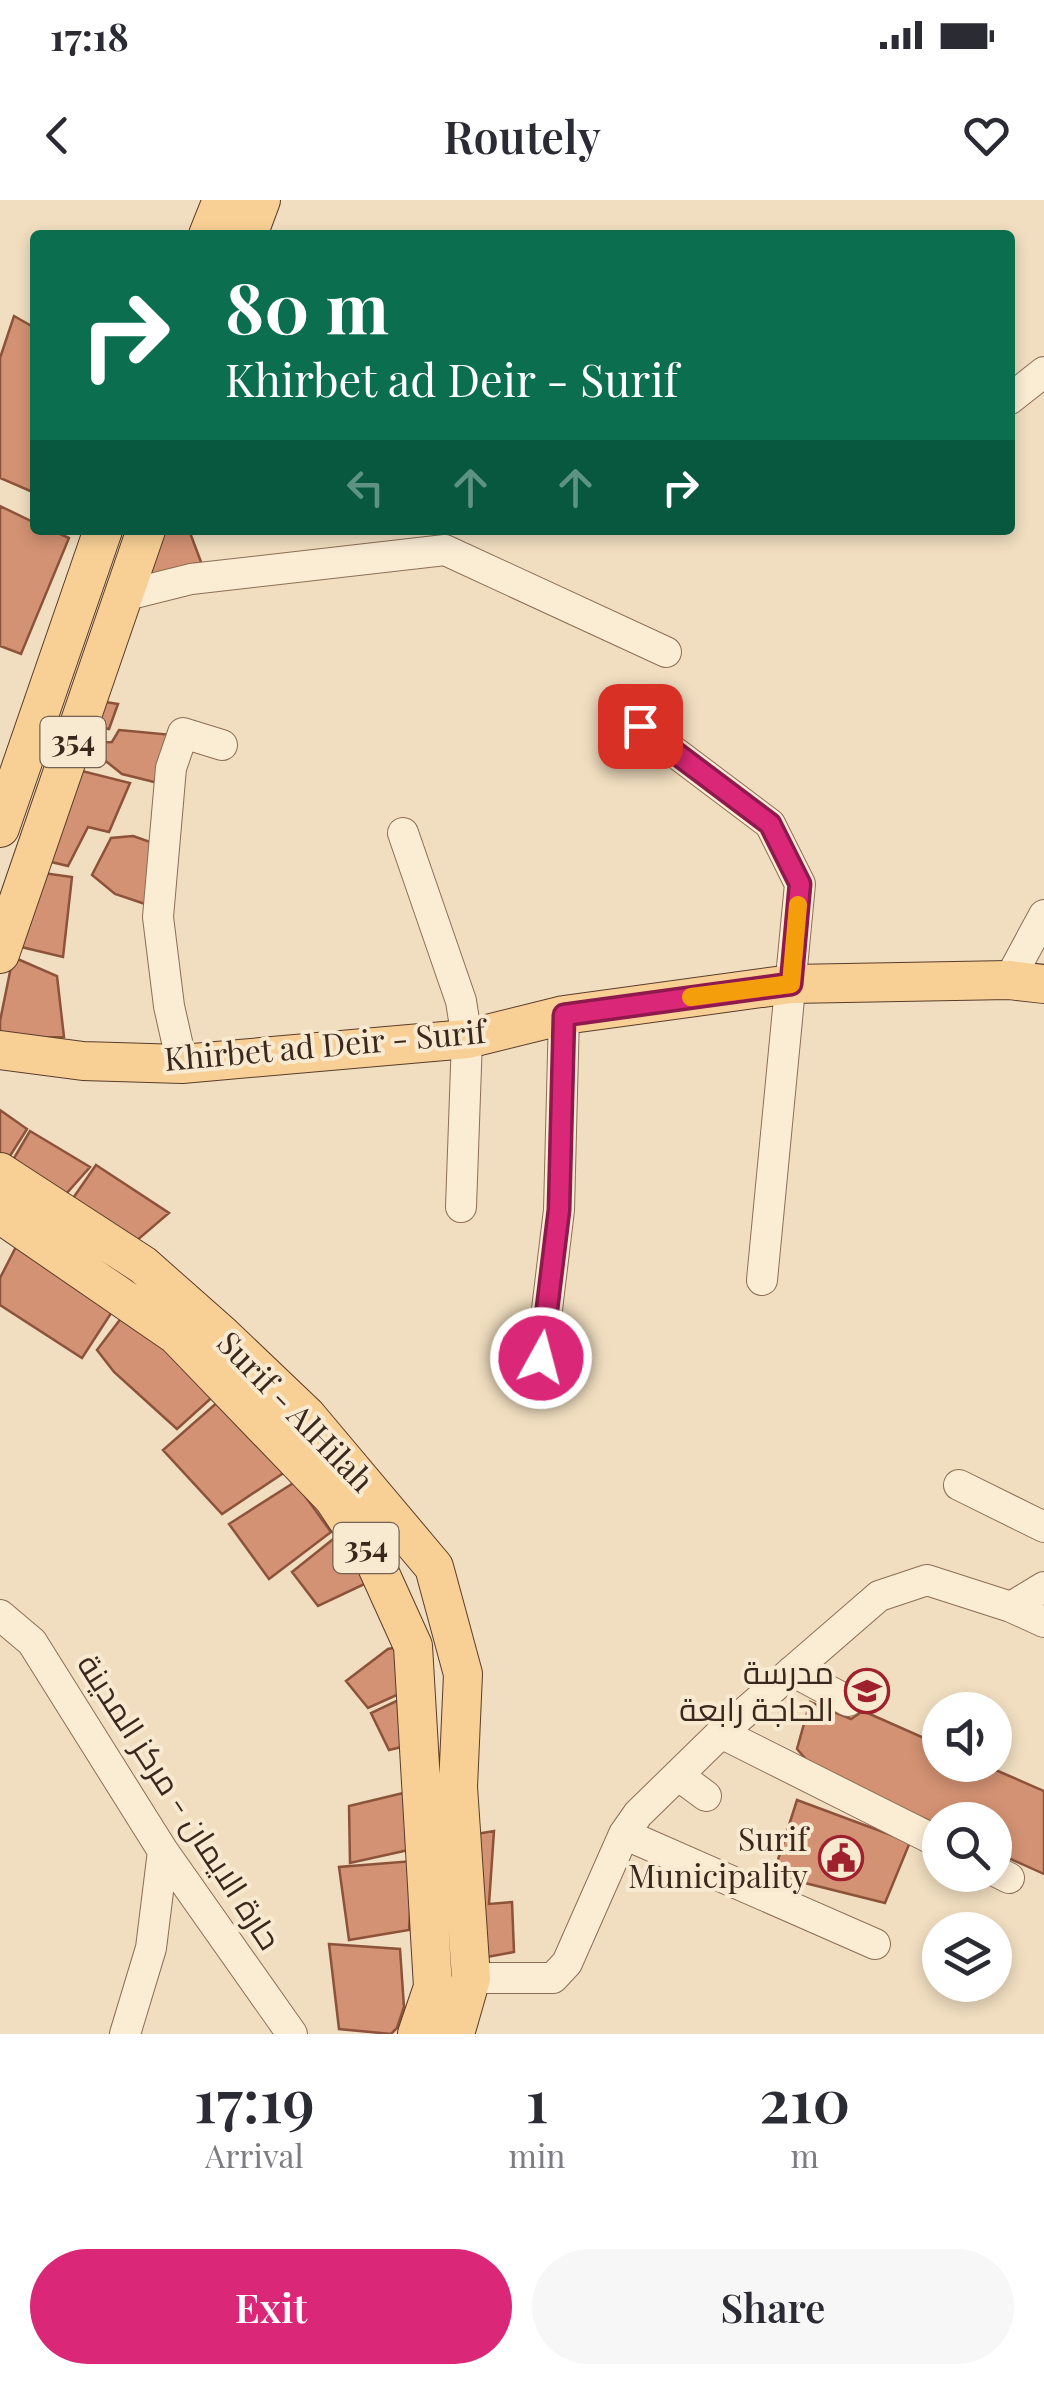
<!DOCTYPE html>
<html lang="en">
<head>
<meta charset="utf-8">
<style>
	body { margin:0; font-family:"Playfair Display",Cairo,serif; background:#f7f7f7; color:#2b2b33; height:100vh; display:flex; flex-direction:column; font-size:38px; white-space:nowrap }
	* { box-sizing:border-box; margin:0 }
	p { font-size:32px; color:#7c7c81 }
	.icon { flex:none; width:55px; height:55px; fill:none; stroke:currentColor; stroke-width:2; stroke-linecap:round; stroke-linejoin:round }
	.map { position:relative; height:1834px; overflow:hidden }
	.panel { display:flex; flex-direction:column; background:#fff; flex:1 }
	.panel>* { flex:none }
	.hud { position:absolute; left:30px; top:30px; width:985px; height:305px; border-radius:10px; box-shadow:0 5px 15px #0003; background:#0b6e4f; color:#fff; overflow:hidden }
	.tools { position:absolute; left:922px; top:1492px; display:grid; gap:20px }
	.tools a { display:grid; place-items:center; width:90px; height:90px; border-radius:50%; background:#fff; box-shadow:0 5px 15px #0003; font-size:50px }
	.pin { position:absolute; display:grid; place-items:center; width:85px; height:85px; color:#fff; margin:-42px; border-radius:20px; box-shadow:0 5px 15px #0006 }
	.me { position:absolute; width:110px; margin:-55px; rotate:7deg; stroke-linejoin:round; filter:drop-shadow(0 0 8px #0008) }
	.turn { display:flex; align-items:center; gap:35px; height:210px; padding:0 30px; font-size:45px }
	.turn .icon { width:130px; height:130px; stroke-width:2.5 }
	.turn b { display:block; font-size:70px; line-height:85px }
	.lanes { display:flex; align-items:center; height:95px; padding:0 30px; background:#0003; justify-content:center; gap:50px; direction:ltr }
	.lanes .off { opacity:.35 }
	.eta { display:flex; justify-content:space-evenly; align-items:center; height:170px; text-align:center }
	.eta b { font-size:60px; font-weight:600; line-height:70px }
	.action { display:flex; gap:20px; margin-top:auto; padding:20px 30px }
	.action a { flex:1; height:115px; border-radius:60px; background:#db2777; color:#fff; font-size:40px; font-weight:600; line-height:115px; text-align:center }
	.action a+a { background:#f7f7f7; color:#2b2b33 }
	.status { display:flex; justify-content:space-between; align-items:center; height:70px; padding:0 50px; background:#fff; direction:ltr }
	.status svg { height:28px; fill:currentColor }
	header { display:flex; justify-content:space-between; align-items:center; height:130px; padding:0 30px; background:#fff; font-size:45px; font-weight:600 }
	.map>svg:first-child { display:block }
	.building { fill:#d39273; stroke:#8d533a; stroke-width:2.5 }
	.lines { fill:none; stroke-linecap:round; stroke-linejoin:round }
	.minor-casing { stroke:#8c6e56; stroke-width:32 }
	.major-casing { stroke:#5a3c2b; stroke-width:40 }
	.minor { stroke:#fbecd4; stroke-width:30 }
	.major { stroke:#f8d095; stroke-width:38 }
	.route-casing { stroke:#8e194d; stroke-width:25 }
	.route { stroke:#db2777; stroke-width:18 }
	.slow { stroke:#f59e0b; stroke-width:18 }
	.labels { text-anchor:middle; stroke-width:8; stroke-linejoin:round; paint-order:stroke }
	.shield { fill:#f8e9d1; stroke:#746252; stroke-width:2.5 }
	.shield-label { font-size:30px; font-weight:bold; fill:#3b281c }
	.street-label { font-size:32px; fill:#3b281c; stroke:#f8e9d1 }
	.poi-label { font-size:32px; fill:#3b281c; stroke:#f8e9d1; text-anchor:end }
</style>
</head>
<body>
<div class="status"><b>17:18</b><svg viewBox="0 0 49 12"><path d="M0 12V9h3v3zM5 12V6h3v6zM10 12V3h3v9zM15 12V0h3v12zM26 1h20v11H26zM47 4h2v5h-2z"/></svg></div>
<header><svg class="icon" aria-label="back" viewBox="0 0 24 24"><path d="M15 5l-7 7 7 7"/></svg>Routely<svg class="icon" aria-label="heart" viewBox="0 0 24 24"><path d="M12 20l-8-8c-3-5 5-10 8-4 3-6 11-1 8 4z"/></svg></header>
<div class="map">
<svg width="1044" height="1834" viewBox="0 0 1044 1834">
	<rect width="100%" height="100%" fill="#f1dec0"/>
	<path class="building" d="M14 116 35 128V293L0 278V158Z
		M0 306 35 323V330H51L69 338 21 454 0 446Z
		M156 330H189L201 362 145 378Z
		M99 501 118 504 109 529 87 525Z
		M119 530 173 535 162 584 122 574 107 562H79L82 543 112 542Z
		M70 568 130 583 109 632 88 627 68 666 43 660Z
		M133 636 156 644 151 706 115 694 92 675 111 638Z
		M36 672 72 677 63 757 13 745Z
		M13 757 57 776 64 837 0 839V821Z
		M0 910 27 929 3 967 0 964Z
		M30 931 90 967 57 1004 7 970Z
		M96 965 169 1013 128 1048 69 1004Z
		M22 1035 117 1104 82 1158 0 1105V1078Z
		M125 1113 218 1192 177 1229 114 1172 97 1150Z
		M220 1200 285 1272 222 1314 163 1250Z
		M295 1282 331 1332 269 1379 229 1324Z
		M337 1336 373 1380 318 1406 292 1372Z
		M399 1447 408 1490 368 1508 346 1481 388 1449Z
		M405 1497 410 1545 389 1550 371 1513Z
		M810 1502 851 1519 863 1511 940 1545V1565H984L1044 1591V1674L995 1652V1620H940V1626L812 1566 797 1549Z
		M403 1593 413 1649 350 1663 349 1606Z
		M797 1600 910 1642 885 1703 773 1675Z
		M494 1631 489 1704 512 1702 514 1752 476 1759 464 1636Z
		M413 1661 409 1730 349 1740 339 1667Z
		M329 1744 400 1749 404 1807 397 1828 391 1834 339 1829Z"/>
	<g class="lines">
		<defs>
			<path id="minor" d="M1010 199 1044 172
				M123 396 191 379 445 350 666 452
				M640 526 770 624 800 684 762 1080
				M403 633 461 801 467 839 461 1007
				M1009 780 1044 715
				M182 864 169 806 158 717 171 568 183 533 222 545
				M541 1159 559 1010 564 815
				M959 1285 1044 1327
				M1011 1407 1044 1422
				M0 1415 32 1442 163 1651 292 1834
				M792 1471 848 1501
				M721 1533 940 1643
				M679 1576 706 1596
				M624 1634 875 1744
				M995 1671 1009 1678
				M471 1778H553L567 1763 624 1634 638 1614 721 1533 879 1396 927 1380 1011 1407 1044 1387
				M125 1834 151 1748 163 1651"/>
			<path id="major" d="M208 35 222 0
				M248 35 261 0
				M0 628 103 330
				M0 754 146 330
				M0 850 83 861 182 864 467 839 564 815 791 784 1009 780 1044 784
				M0 972 143 1065 221 1134 307 1216 434 1367 463 1474 458 1587 471 1778 455 1834
				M0 1014 176 1135 333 1298 374 1360 413 1446 433 1787 417 1834"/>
		</defs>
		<use href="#minor" class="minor-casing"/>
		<use href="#major" class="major-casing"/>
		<use href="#minor" class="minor"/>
		<use href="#major" class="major"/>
	</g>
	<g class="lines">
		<defs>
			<path id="route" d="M541 1158 559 1010 564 815 791 784 800 684 770 624 640 526"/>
		</defs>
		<use href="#route" class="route-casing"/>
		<use href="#route" class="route"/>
		<path class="slow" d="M691 797 791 784 798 705"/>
	</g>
	<defs>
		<symbol id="school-ring" viewBox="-11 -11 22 22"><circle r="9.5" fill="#f8e9d1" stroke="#a0212e" stroke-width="1.5"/><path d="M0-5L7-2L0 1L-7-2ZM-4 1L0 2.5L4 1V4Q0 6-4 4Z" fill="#a0212e"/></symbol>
		<symbol id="civic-ring" viewBox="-11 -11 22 22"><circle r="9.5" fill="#f8e9d1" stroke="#a0212e" stroke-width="1.5"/><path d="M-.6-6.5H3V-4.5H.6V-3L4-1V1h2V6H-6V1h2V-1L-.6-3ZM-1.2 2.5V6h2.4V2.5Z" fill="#a0212e"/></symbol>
	</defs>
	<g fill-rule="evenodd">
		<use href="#school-ring" x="842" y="1466" width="50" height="50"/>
		<use href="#civic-ring" x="816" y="1633" width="50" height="50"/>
	</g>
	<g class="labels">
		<g class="shield">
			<rect x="40.5" y="517" width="65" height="50" rx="8"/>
			<rect x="333.5" y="1323" width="65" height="50" rx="8"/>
		</g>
		<g class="shield-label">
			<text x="73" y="552">354</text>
			<text x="366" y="1358">354</text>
		</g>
		<g class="street-label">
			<text transform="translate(325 846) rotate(-5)" y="11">Khirbet ad Deir - Surif</text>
			<text transform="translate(295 1212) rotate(46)" y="11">Surif - AlHilah</text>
			<text transform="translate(179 1602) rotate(57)" y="11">حارة الايمان - مركز المدينة</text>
		</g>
		<g class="poi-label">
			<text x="834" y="1484">مدرسة<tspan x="834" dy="37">الحاجة رابعة</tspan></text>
			<text x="808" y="1651">Surif<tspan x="808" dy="37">Municipality</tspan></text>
		</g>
	</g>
</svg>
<div class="tools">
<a><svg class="icon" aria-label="sound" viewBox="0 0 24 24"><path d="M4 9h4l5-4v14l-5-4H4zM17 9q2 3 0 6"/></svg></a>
<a><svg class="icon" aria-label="search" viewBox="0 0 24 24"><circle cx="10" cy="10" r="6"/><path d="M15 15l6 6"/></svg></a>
<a><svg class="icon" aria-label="layers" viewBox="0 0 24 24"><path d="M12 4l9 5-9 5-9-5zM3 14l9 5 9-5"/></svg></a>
</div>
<div class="pin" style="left:640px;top:526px;background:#d93025"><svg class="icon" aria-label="arrive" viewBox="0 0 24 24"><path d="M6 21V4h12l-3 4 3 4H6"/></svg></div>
<svg class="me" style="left:541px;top:1158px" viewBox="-20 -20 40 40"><circle r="17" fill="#db2777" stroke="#fff" stroke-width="3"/><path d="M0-11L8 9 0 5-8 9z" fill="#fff"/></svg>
<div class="hud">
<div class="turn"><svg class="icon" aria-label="right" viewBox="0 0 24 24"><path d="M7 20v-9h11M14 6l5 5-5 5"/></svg><div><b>80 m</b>Khirbet ad Deir - Surif</div></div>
<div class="lanes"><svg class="icon off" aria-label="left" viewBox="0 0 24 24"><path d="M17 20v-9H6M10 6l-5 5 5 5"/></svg><svg class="icon off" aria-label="ahead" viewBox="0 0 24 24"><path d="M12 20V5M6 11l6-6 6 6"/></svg><svg class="icon off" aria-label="ahead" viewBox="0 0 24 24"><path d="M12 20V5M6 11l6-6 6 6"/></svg><svg class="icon" aria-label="right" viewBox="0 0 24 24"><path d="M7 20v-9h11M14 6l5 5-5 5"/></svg></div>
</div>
</div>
<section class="panel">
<div class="eta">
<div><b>17:19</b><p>Arrival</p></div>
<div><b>1</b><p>min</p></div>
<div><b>210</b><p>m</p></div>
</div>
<div class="action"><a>Exit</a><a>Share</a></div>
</section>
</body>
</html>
